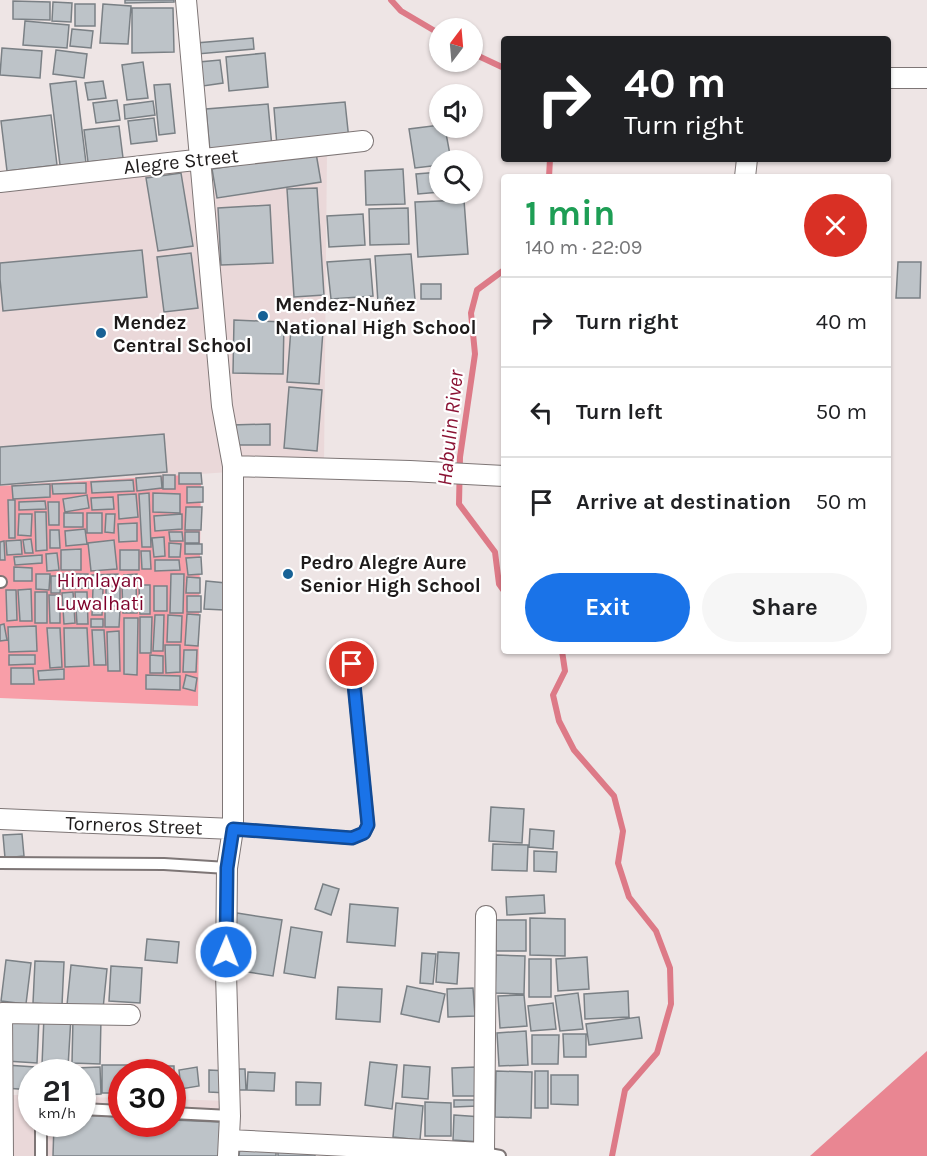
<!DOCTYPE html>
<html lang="en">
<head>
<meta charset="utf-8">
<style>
	body { margin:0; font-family:Karla,sans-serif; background:#f6f6f6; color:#202124; height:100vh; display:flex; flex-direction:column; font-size:22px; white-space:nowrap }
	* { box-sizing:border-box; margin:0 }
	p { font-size:20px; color:#757577 }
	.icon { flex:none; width:33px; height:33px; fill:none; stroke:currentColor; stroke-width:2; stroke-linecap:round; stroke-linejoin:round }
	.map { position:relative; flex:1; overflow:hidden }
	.drawer { position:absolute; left:501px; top:174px; width:390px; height:480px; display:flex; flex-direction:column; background:#fff; border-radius:6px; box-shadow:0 2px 4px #0004 }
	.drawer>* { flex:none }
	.top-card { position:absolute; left:501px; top:36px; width:390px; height:126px; border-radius:6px; box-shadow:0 2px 4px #0004; background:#202124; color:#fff; overflow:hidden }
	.needle { width:39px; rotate:16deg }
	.buttons { position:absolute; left:429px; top:18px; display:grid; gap:12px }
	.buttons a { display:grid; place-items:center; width:54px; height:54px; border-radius:50%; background:#fff; box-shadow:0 2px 4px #0004; font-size:30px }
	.speed { position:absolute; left:18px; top:1059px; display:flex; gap:12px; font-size:30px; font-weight:700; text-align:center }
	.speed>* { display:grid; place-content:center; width:78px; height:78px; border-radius:50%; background:#fff; box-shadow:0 2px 4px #0004; line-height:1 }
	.speed small { font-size:15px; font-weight:400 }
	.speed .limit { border:9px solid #d22; background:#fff; color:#111 }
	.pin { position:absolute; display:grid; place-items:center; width:51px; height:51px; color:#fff; margin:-26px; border:3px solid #fff; border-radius:50%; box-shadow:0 2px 6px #0007 }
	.me { position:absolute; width:66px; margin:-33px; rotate:1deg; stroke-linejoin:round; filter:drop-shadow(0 0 4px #0008) }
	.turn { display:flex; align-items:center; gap:21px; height:126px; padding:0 24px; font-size:27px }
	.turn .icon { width:78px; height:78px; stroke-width:2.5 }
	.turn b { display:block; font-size:42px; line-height:51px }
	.round { display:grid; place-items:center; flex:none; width:63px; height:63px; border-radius:32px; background:#f6f6f6 }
	.overview { display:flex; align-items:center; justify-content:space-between; height:102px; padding:0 24px }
	h1 { font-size:36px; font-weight:700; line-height:45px; color:#1e9e55 }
	.action { display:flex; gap:12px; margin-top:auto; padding:12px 24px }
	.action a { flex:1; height:69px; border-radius:36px; background:#1a73e8; color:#fff; font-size:24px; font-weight:700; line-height:69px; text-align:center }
	.action a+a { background:#f6f6f6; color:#202124 }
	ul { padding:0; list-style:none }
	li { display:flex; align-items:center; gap:18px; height:90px; padding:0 24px; border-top:2px solid #e0e0e0 }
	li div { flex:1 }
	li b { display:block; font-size:22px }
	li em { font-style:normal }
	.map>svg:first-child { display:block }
	.built { fill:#ead8d9 }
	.green { fill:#f89ea8 }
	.forest { fill:#e98692 }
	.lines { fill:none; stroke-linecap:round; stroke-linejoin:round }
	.stream { stroke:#dd7a87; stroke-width:6 }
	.building { fill:#bdc3c8; stroke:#7a8085; stroke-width:1.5 }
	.service-casing { stroke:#7e7676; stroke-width:14 }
	.minor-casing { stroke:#7e7676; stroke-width:22 }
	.service { stroke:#fff; stroke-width:10 }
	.minor { stroke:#fff; stroke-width:20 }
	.route-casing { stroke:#114b97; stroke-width:15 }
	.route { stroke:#1a73e8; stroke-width:10 }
	.poi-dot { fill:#176195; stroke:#fff; stroke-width:2 }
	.labels { text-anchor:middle; stroke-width:4.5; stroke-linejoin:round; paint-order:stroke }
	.street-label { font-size:20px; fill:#1d1a1a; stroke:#fff }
	.poi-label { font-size:20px; font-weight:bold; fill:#1d1a1a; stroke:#fff; text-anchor:start }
	.park-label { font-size:20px; fill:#7e002a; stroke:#fff }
	.water-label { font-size:21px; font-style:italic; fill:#8a1233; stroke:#fff }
</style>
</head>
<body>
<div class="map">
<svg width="927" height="1156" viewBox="0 0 927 1156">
	<rect width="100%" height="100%" fill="#eee5e5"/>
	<path class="built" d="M327 151 324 465 201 474 0 486V193Z
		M6 1095H31L32 1124H82L83 1097 121 1098 122 1124H172L173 1099 226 1101 224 1156H6Z"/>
	<path class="green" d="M201 474 198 706 0 698V486Z"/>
	<path class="forest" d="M927 1051V1156H810Z"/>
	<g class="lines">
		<path class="stream" d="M391 0 401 11 440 34
			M472 53 504 68
			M549 177 550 159
			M504 270 477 290 471 313 475 354 460 457 459 504 495 552 499 584 504 591
			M562 651 565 671 553 695 559 721 574 750 614 796 623 831 618 863 629 897 656 931 670 968 671 1004 657 1053 625 1090 612 1156"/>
	</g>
	<path class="building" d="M125 0H174V2L125 3Z
		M13 1 50 2V20L13 19Z
		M53 2 72 3 71 22 52 21Z
		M75 4H95V26H75Z
		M103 4 131 6 128 44 100 43Z
		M132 8H173L174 52 132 53Z
		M25 21 69 25 67 48 23 45Z
		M72 29 93 31 91 48 70 46Z
		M253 38 254 49 197 54 196 43Z
		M2 48 42 51 40 78 0 75Z
		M56 50 87 54 84 78 53 74Z
		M265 53 268 87 229 91 226 57Z
		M220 60 223 83 203 86 199 62Z
		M143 62 148 98 127 100 122 65Z
		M76 81 86 163 60 165 50 84Z
		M103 81 106 98 88 100 85 83Z
		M170 84 175 133 159 135 154 85Z
		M117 100 120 120 96 123 93 103Z
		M153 101 155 115 125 119 124 105Z
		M345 102 349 140 277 146 274 108Z
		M268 104 272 147 210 152 206 109Z
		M51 115 57 165 7 171 1 121Z
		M154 118 157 141 131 144 128 121Z
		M440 125V128H445L451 160H440V165L415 168 409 129Z
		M119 126 123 158 88 162 84 130Z
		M316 153 321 182 217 198 212 169Z
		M403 169 405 204 366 205 365 171Z
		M440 172V192L418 194 416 174Z
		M181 173 193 246 158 251 146 178Z
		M317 188 324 295 294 297 287 189Z
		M464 200 468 254 418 257 415 202Z
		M270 205 273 263 221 265 218 208Z
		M408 208 409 244 370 245 369 209Z
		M363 214 365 245 329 247 327 216Z
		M142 250 147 297 3 311 0 279V263Z
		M191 253 198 308 164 312 157 257Z
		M411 254 415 300 378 303 375 256Z
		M370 259 373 296 331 299 327 262Z
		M898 262H921L920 298H896Z
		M421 284H441V299H421Z
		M234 320 284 322 283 374 233 373Z
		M291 328 323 331 319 384 287 382Z
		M289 387 322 390 317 451 284 448Z
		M270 424V445H232L231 425Z
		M164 434 167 472 0 485V447Z
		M179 473H201L202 484H179Z
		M163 475H175V489H163Z
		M161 476 162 488 137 491 136 478Z
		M133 480 134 491 92 493 91 482Z
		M86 483V493L53 494 52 484Z
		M50 484V497L13 499 12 486Z
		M187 487H203V502L187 503Z
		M149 493 151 547H142L139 494Z
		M153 493 180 494V513L153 512Z
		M136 494 138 517 119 519 118 495Z
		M87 495 89 508 65 512 63 499Z
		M113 497 114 509 92 510 91 498Z
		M8 500H15V538H9Z
		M45 501 46 509 19 510V502Z
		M48 502H59V525H49Z
		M186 507H202L201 530H185Z
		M35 512H46L47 550 36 551Z
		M64 513H83V527H64Z
		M87 513H102V533H87Z
		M19 514H32L31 536 18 535Z
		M106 514H115L114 533 105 532Z
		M182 514V529L155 531 154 516Z
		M137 523V541L119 542 118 524Z
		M85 529 87 544 66 546 65 531Z
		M50 530H59L60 548H50Z
		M169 532H182L183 541H170Z
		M185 532H199V543H185Z
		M164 537 165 556 154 557 152 538Z
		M31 539 33 553H25L23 540Z
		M21 540 22 554 7 555 6 541Z
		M114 540 117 569 91 571 88 543Z
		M4 541 5 560H0V542Z
		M169 543 181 544 180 557H169Z
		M185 544H202V554H185Z
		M81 549V570H61V550Z
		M120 550H139V570H120Z
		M141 551H150L151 569H142Z
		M57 553 59 570 47 571 46 554Z
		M42 555V563L15 565 14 557Z
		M201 557 202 574 188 575 186 558Z
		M155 560H179L180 570 155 571Z
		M14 567 32 568V581H14Z
		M36 574H50L49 590 36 589Z
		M63 574H88L89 588 63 589Z
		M118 574 119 581 93 583 92 575Z
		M137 574 138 581 124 583V575Z
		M171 574H184L183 613H170Z
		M51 576H61L60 593H51Z
		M187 577 200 578V593H186Z
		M206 581 226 583 224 610 204 609Z
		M136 584 137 613H123L122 585Z
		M139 585H150V614H140Z
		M106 586H120V606H106Z
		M154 586H167V611H154Z
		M93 588 103 589 102 615H92Z
		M31 589 32 621H20L18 590Z
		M6 590H16L17 620 7 621Z
		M35 592H47V623H35Z
		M73 592 75 623 64 624 62 593Z
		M75 592H87L88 624H77Z
		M49 595H60V623H50Z
		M187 596H201V612H187Z
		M105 610H120L119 627H105Z
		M187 614 200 615 198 646 185 645Z
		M155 615H164L163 651H153Z
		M168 615 182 616 181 642H167Z
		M140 617H152L151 653H140Z
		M124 618H138L137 675 124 674Z
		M91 619H103V627H91Z
		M4 624 7 640 0 641V625Z
		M36 626 37 651 9 652 8 627Z
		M47 628H60L62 667 50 668Z
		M64 628H87L89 666 65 667Z
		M92 630H104L106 665H94Z
		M119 631 120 671H108L107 632Z
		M165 645H180V672L166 673Z
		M184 650H197L196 672H183Z
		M9 655H35V664L9 665Z
		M150 655 163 656V673H150Z
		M11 668H33L34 684H11Z
		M64 669V679L39 680 38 671Z
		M146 675 180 676V690L146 689Z
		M186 675 197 678 195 691 183 688Z
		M491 807 524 809 522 843 489 841Z
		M530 829 554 831 553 849 529 847Z
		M22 834 24 856 5 858 3 835Z
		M493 844 528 845 527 871 492 870Z
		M534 851 557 852 556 872 534 871Z
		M323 884 339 889 331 915 315 909Z
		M544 895 545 913 507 915 506 897Z
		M350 904 398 908 395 946 347 942Z
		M237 913 282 920 273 976 228 969Z
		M530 918 565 919V956L530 955Z
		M496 920H526V951H496Z
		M291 927 322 932 315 978 284 973Z
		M147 939 179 942 177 963 145 960Z
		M438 952 459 953 457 984 436 982Z
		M422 953 436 954 433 984 420 983Z
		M496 955 525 956 524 994 495 993Z
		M587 957 589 989 558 991 556 959Z
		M529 959H551V997H529Z
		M6 960 31 963 26 1004 1 1001Z
		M35 961 64 962 62 1005 33 1003Z
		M71 965 107 969 103 1009 67 1005Z
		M111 966 142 968 140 1003 109 1001Z
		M407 986 445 994 439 1022 401 1014Z
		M338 987 382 989 380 1022 336 1019Z
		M473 988 475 1016 448 1017 447 989Z
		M628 991 629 1017 585 1019 584 994Z
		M578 993 583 1029 560 1031 555 996Z
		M524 995 527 1026 500 1028 498 996Z
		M553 1003 556 1029 531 1031 528 1006Z
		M9 1016 39 1018 37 1063 6 1061Z
		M44 1016 71 1017 68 1067 42 1065Z
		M639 1017 642 1038 589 1045 586 1024Z
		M73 1018H101L100 1064 72 1063Z
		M526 1031 528 1065 499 1066 497 1033Z
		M563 1034H586V1057H564Z
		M532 1035H559L558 1064H532Z
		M370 1062 397 1065 392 1109 365 1105Z
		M6 1065 35 1067V1072H32V1090L5 1088Z
		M102 1065H137V1072H122V1093H102Z
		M404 1065 430 1067 428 1099 402 1097Z
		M140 1066H174V1092H172V1072H140Z
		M100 1067 101 1094 82 1095V1072H75V1068Z
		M197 1067 199 1086 181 1089 179 1070Z
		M476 1067 477 1096H453L452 1068Z
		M232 1069H245L246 1090H233Z
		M209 1070 228 1071 227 1093 209 1092Z
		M496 1071 532 1072 531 1118 495 1117Z
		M535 1071H548V1108H535Z
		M248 1072 275 1073 274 1091 247 1090Z
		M551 1075H578V1105L551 1104Z
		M296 1082 321 1083 320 1105H296Z
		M454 1100H478V1106L454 1107Z
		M425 1102 451 1103V1136H425Z
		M396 1103 423 1106 420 1140 393 1137Z
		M82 1115 122 1117V1124H172V1120L221 1122 219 1156H53L54 1124H82Z
		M454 1115 482 1117 481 1142 453 1140Z
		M240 1147 276 1148V1156H239Z
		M278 1152 315 1153V1156H278Z"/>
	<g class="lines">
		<defs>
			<path id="service" d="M0 582H1
				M233 829 352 838 364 833 368 825 352 664
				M0 863 164 864 227 868
				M82 1109 122 1111
				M172 1113 230 1116
				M484 1153 500 1156
				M41 1156V1124"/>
			<path id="minor" d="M186 0 222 406 233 466V829
				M888 78H927
				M745 177 747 159
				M0 182 363 141
				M233 466 410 471 504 476
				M0 819 233 829 227 868 226 973 230 1116 228 1156
				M229 1140 484 1153 486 916
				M3 1156 2 1013 130 1015"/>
		</defs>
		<use href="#service" class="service-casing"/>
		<use href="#minor" class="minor-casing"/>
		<use href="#service" class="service"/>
		<use href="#minor" class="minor"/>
	</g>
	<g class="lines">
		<defs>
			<path id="route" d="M226 952 227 868 233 829 352 838 364 833 368 825 352 664"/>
		</defs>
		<use href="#route" class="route-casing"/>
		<use href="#route" class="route"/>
	</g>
	<g class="poi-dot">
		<circle cx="263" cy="316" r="6"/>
		<circle cx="101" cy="333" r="6"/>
		<circle cx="288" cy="574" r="6"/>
	</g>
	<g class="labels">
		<g class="street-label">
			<text transform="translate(181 161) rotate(-6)" y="7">Alegre Street</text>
			<text transform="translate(134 825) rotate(2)" y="7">Torneros Street</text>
		</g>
		<g class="poi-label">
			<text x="275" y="311">Mendez-Nuñez<tspan x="275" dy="23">National High School</tspan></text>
			<text x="113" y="329">Mendez<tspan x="113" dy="23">Central School</tspan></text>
			<text x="300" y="569">Pedro Alegre Aure<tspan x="300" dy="23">Senior High School</tspan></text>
		</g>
		<g class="park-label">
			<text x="100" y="587">Himlayan<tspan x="100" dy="23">Luwalhati</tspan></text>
		</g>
		<g class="water-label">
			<text transform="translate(450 428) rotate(-84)" y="7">Habulin River</text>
		</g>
	</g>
</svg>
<div class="buttons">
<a><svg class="needle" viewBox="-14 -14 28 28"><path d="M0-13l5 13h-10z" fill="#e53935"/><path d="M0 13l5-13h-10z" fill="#757577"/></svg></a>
<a><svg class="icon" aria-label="sound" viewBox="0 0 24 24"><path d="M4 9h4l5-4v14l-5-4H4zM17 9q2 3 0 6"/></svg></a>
<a><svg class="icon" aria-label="search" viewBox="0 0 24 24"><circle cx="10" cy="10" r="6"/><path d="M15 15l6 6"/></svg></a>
</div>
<div class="speed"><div>21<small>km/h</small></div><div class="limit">30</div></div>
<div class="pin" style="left:352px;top:664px;background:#d93025"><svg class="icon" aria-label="arrive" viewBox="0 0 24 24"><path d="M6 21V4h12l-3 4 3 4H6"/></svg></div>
<svg class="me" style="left:226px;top:952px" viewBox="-20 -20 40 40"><circle r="17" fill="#1a73e8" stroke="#fff" stroke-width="3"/><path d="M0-11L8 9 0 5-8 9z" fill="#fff"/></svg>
<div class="top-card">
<div class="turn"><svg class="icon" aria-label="right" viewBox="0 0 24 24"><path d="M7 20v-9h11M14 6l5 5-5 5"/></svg><div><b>40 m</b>Turn right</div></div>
</div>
<section class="drawer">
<div class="overview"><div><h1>1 min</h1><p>140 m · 22:09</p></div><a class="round" style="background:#d93025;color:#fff"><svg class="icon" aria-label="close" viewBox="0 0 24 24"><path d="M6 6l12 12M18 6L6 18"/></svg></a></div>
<ul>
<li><svg class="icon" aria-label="right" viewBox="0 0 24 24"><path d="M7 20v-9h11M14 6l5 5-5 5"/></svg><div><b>Turn right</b></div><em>40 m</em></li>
<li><svg class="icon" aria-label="left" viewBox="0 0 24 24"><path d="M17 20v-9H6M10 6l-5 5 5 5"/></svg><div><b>Turn left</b></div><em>50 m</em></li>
<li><svg class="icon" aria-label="arrive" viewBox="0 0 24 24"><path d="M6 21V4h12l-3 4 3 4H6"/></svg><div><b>Arrive at destination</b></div><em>50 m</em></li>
</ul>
<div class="action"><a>Exit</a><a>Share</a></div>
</section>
</div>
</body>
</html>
